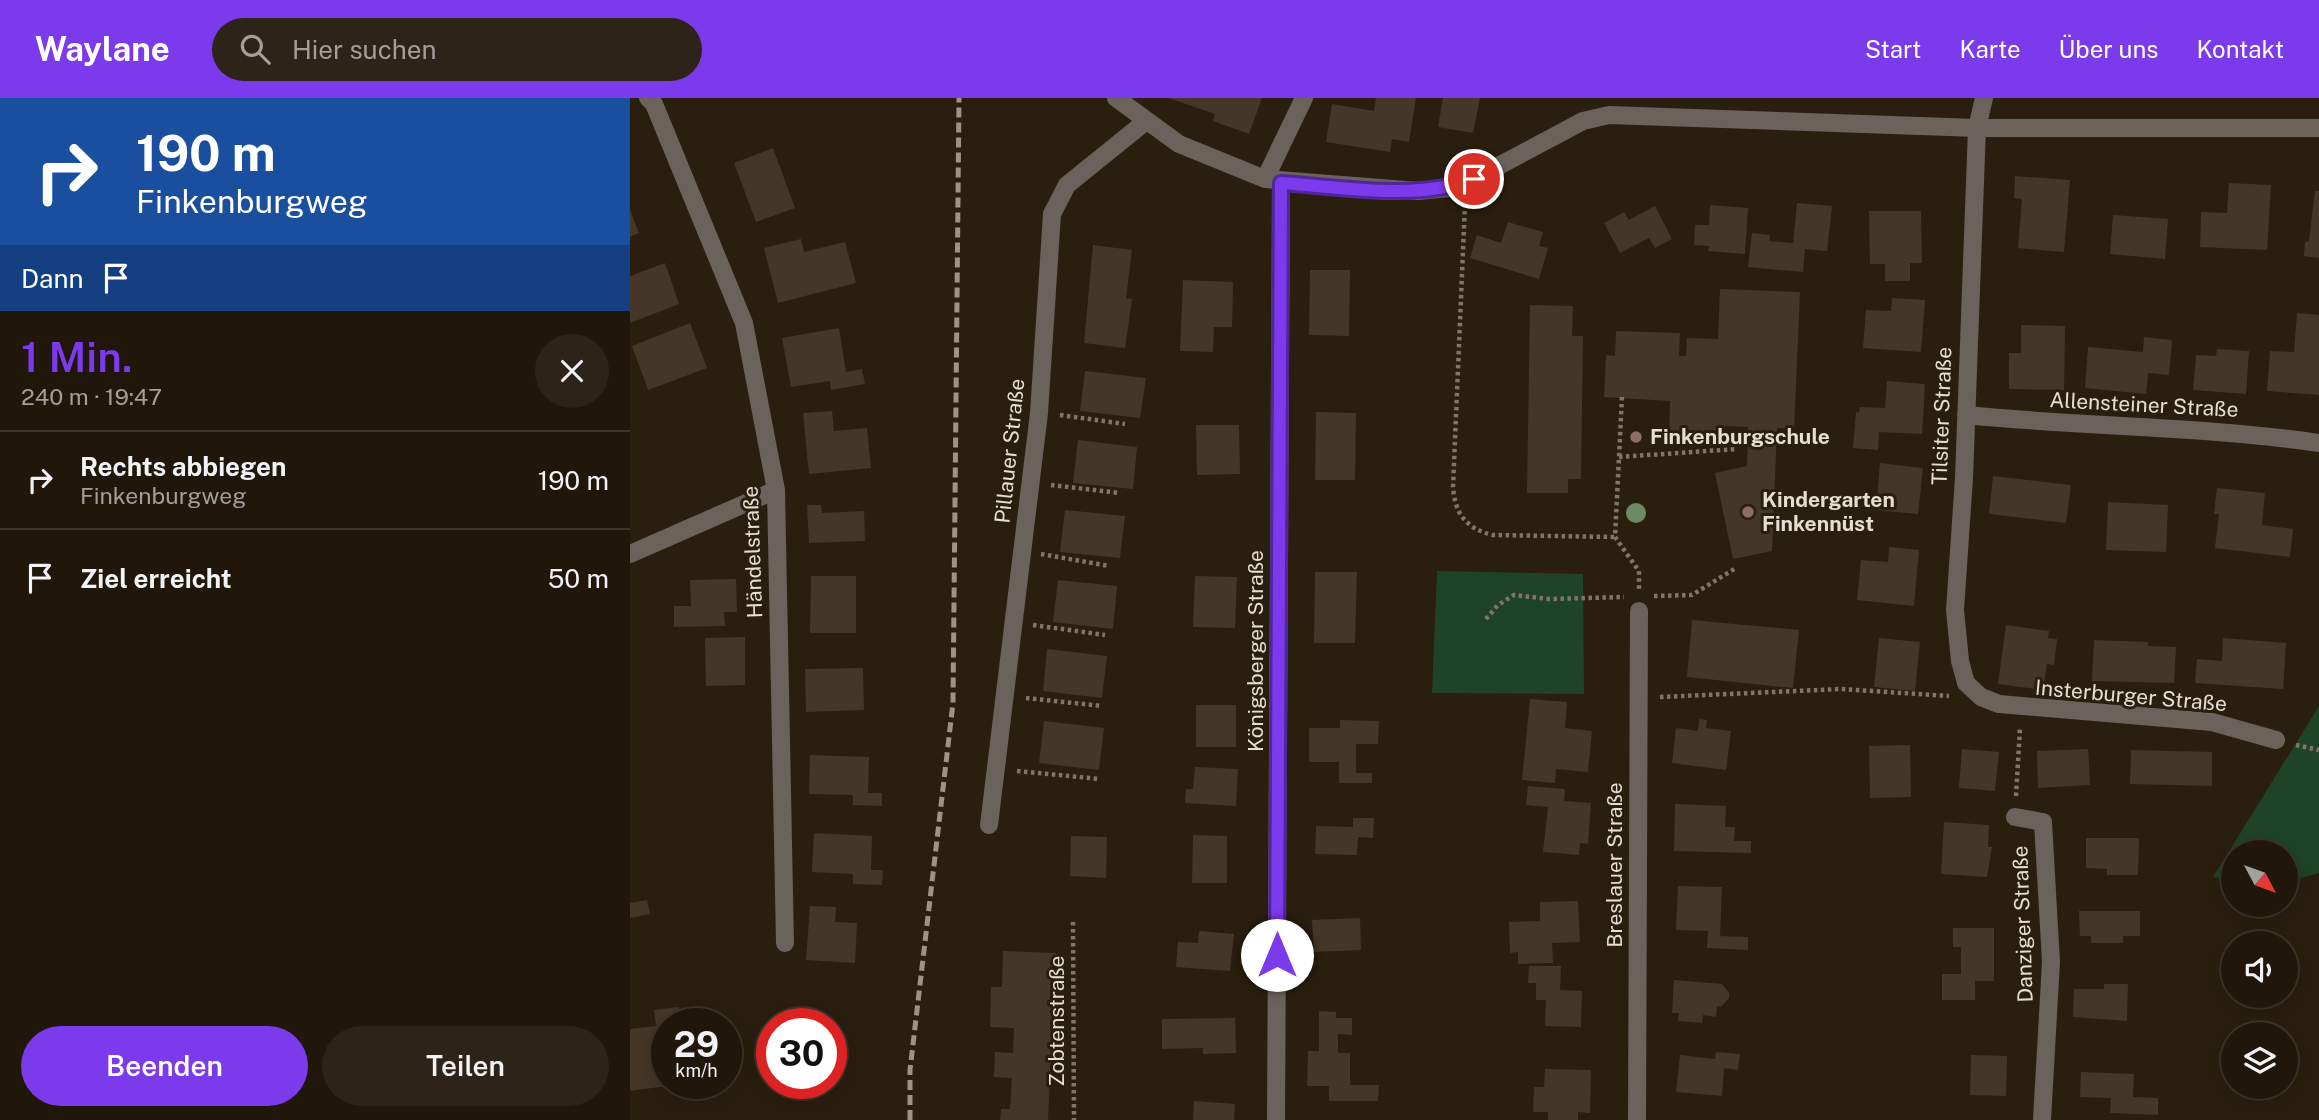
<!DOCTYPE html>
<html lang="de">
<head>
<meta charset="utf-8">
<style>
	body { margin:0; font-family:"Public Sans",sans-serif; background:#2d2318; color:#f1f3f6; height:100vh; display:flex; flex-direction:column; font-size:26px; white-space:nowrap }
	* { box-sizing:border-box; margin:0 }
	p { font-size:23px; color:#a29f9c }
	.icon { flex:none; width:38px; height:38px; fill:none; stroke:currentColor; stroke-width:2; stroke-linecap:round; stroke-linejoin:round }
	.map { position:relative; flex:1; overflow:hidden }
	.sheet { display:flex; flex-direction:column; background:#20160a; width:630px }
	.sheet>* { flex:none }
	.hud { background:#1a4fa0; color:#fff; overflow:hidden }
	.needle { width:46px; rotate:131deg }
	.controls { position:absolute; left:1591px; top:742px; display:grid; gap:14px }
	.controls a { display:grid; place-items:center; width:77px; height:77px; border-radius:50%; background:#20160a; box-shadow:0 4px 18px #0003,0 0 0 2px #3d352b; font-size:35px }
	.speed { position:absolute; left:21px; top:910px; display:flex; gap:14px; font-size:35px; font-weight:700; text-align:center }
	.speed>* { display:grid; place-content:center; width:91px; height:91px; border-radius:50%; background:#20160a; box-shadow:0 4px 18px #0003,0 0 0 2px #3d352b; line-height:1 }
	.speed small { font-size:18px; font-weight:400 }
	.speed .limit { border:10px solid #d22; background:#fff; color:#111 }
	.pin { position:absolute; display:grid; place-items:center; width:60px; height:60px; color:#fff; margin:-30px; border:4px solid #fff; border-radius:50%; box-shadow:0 2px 7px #0007 }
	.me { position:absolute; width:77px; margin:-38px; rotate:0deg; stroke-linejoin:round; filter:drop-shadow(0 0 5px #0008) }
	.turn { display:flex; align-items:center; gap:24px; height:147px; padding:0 21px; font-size:32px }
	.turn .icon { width:91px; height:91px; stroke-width:2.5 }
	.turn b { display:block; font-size:49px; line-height:60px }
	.then { display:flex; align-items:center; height:66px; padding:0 21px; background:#0003; gap:14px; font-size:26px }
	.round { display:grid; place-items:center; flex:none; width:74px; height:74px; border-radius:37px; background:#2d2318 }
	.head { display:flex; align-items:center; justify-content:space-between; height:119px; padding:0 21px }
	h1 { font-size:42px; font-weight:600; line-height:52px; color:#7c3aed }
	.action { display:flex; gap:14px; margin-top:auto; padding:14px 21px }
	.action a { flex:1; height:80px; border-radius:42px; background:#7c3aed; color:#fff; font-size:28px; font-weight:600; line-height:80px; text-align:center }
	.action a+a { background:#2d2318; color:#f1f3f6 }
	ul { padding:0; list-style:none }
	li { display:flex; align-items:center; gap:21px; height:98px; padding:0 21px; border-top:2px solid #3d352b }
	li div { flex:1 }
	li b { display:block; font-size:26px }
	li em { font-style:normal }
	header { display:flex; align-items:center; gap:42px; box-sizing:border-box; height:98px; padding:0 35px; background:#7c3aed; color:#fff }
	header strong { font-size:33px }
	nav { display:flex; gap:38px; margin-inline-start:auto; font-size:24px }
	.search { width:490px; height:63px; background:#2d2318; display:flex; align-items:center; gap:18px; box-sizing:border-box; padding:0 24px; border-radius:38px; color:#a29f9c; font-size:26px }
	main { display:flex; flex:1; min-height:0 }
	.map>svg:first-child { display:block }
	.green { fill:#1f4326 }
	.building { fill:#453727 }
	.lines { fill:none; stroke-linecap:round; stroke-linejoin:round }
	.path { stroke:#807568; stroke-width:4.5; stroke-dasharray:3.5 3.5; stroke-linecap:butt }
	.street { stroke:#6b625c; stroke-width:18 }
	.rail { stroke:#9e9387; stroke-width:5; stroke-dasharray:10 5; stroke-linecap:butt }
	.tree { fill:#6c8b64 }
	.route-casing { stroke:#51269a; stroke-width:18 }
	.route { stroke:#7c3aed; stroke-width:12 }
	.education-dot { fill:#8d6e63; stroke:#2a1e0e; stroke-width:2.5 }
	.labels { text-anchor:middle; stroke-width:6; stroke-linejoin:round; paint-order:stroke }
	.street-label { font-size:21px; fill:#e6ddd3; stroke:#2a1e0e }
	.poi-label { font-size:21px; font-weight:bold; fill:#e6ddd3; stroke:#2a1e0e; text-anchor:start }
</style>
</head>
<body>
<header>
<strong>Waylane</strong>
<div class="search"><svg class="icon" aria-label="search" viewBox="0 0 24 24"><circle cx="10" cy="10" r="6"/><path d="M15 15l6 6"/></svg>Hier suchen</div>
<nav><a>Start</a><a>Karte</a><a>Über uns</a><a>Kontakt</a></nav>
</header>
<main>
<section class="sheet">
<div class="hud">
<div class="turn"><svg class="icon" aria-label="right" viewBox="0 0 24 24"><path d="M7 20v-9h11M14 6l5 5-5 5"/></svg><div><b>190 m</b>Finkenburgweg</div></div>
<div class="then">Dann<svg class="icon" aria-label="arrive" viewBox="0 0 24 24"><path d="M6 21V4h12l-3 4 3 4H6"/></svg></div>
</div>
<div class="head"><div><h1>1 Min.</h1><p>240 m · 19:47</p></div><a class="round"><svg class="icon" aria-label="close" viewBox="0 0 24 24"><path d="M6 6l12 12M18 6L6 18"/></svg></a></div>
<ul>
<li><svg class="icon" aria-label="right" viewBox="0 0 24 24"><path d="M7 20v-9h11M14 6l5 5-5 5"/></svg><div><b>Rechts abbiegen</b><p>Finkenburgweg</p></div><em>190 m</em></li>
<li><svg class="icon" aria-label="arrive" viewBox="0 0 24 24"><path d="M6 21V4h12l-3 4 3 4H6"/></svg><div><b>Ziel erreicht</b></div><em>50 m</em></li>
</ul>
<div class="action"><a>Beenden</a><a>Teilen</a></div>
</section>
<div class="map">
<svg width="1689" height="1022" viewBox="0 0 1689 1022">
	<rect width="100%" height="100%" fill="#2a1e0e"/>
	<path class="green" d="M807 473 953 476 954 596 802 595Z
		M1689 608V775L1656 784V754H1603V781L1583 779Z"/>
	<path class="building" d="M538 0H632L619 36 583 23 585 16Z
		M746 0H786L779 44 762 41 760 54 696 44 702 6 744 13Z
		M813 0H850L843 35 808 29Z
		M143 50 165 110 126 124 104 65Z
		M1385 78 1440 82 1434 154 1388 150 1392 101 1384 100Z
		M1599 85 1641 87 1637 152 1570 149 1571 114 1597 115Z
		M1685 93H1689V160L1674 158 1675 144 1679 143Z
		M1167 105 1202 108 1197 153 1175 151 1173 174 1118 169 1122 135 1140 137 1139 143 1163 145Z
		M1080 107 1118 110 1115 156 1078 153 1079 148 1064 147 1065 127H1079Z
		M1025 108 1042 141 1025 150 1019 140 990 155 974 125 994 114 999 122Z
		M0 112 9 135 0 139Z
		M1239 113H1291L1292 165H1280V183H1255V166H1240Z
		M1483 117 1538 121 1535 161 1480 156Z
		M878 124 913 134 909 148 918 150 909 181 840 160 847 137 871 145Z
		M171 141 174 154 215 144 226 185 148 205 134 150Z
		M463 147 502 152 496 200 502 201 495 250 454 245Z
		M35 165 49 206 0 225V178Z
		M680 172H720L719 238 679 237Z
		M553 182 603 184 602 229H584L583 254 550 253Z
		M1090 191 1170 194 1164 331 1147 330 1142 453 1103 461 1085 375 1117 368 1118 329 1095 328 1094 345 1039 343 1040 303 974 299 976 257 985 258 986 233 1050 235 1049 258H1056L1057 240 1088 241Z
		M1262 200 1295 202 1291 254 1233 250 1236 212 1261 213Z
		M900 207 943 208 942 238H953L951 381H938V395H897Z
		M1667 215 1689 217V297L1637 293 1640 253 1664 254Z
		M60 225 77 270 18 292 2 248Z
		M1391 227 1435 228 1434 292 1379 291V255H1391Z
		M209 230 216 274 232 271 235 286 201 292 200 283 161 289 152 240Z
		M1514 239 1542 242 1539 277 1518 275 1516 296 1455 290 1458 249 1513 254Z
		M1587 251 1619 253 1616 296 1563 292 1566 257 1586 258Z
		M455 273 516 280 510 320 450 313Z
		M1257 283 1295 286 1292 336 1249 334 1248 352 1223 350 1226 314 1229 315 1230 309 1255 310Z
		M202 313 204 333 237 330 241 370 179 376 173 315Z
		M686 314 726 315 725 382H685Z
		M566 327H609L610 376 567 377Z
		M448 342 507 349 503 391 443 385Z
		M1250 365 1293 370 1288 416 1246 412Z
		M1363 378 1441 387 1436 425 1359 416Z
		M1587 390 1635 395 1632 427 1663 431 1660 459 1585 450 1589 416H1584Z
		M1478 404 1538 407 1536 454 1476 452Z
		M177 407H191L192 415 234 413 235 443 179 445Z
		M435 412 495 418 490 460 430 454Z
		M1259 449 1289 452 1284 508 1227 502 1231 462 1258 464Z
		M685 474H727L725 545H684Z
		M181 478H226V535H180Z
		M565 478 607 479 605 530 563 529Z
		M106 481 107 514H94L95 528 44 529V508H61L60 482Z
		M428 482 487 488 483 531 423 524Z
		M1062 522 1169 532 1163 590 1057 579Z
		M1376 527 1419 533 1418 540 1427 541 1424 567 1417 566 1413 592 1368 586Z
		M115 539V587L76 588 75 540Z
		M1249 540 1290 544 1285 593 1244 589Z
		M1593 540 1656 545 1653 591 1565 585 1567 561 1592 563Z
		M1464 542 1518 544V548L1546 549 1544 585 1462 583Z
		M417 551 477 558 472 600 413 593Z
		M233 570 234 612 176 614 175 571Z
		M900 601 937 604 935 630 962 633 958 674 926 671 925 685 892 682Z
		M566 607H606V649H566Z
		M1069 621 1077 622 1076 630 1101 633 1096 672 1042 665 1046 630 1068 633Z
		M710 622 749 623 748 646H726V675H742V685H709V664H679V630H710Z
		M414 623 474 630 469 672 409 665Z
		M1280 647 1281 699 1240 700 1239 648Z
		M1332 651 1369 654 1365 693 1329 690Z
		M1458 651 1460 687 1408 690 1407 653Z
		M1501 652 1582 654V688L1500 686Z
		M180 657 239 659 238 695H252V708L223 707V697L179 696Z
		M565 669 608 671 606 708 555 705 556 691H563Z
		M898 688 935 691 934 703 961 705 958 746 950 745 949 757 913 754 918 709 896 707Z
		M1045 706 1096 708 1095 729H1105L1104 743H1121V755L1044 753Z
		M723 720H744L743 740 728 739 727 757 685 756 686 728 723 729Z
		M1314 724 1359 727 1358 749H1362L1357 779 1311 776Z
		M184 735 242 738 241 772H253L252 787 223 786V776L182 774Z
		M563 737 597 738V785H562Z
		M441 738 477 739 476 780 440 778Z
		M1456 740H1509L1508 777H1477V771L1456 770Z
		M1048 788 1092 789 1090 838 1118 839V852L1077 850 1078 833 1046 832Z
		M17 802 20 816 0 820V805Z
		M948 803 950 844 922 845 923 865 888 866V854L880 855 879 824 910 823V804Z
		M180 808 206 809 205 824 227 825 225 865 176 862Z
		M1449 813H1510V838H1493V845H1461V838H1450Z
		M730 820 731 852 684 854 682 822Z
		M1323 830H1364V883H1345V902H1312V876H1331V849H1323Z
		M569 833 604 836 600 873 546 869 548 844 568 845Z
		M373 853 426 855 418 1022H370L371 1011H380L382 980 364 979 365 954 383 955 384 930 360 929 361 889H372Z
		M899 868H931L930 892 952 893 951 929 915 928 916 902H906V885H898Z
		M1044 882 1092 886 1099 895V900L1091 909 1087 908 1086 919 1073 917 1072 925 1048 923 1049 915H1042Z
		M1474 886H1498L1497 923 1443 919 1444 891H1474Z
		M49 909 52 926H37V985L44 987 0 993V931L26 928 24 912Z
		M689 913 706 914V920H722V937L708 936V955H720V987H749L748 1003H699V988H677L678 953H689Z
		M605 920 606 955 573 956V950L532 951V921Z
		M1086 954 1110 956 1108 972 1094 970 1092 998 1046 994 1050 957 1085 961Z
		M1341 957 1377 958 1376 998 1340 997Z
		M915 971 961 972 960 1015 948 1014V1022H918V1014H903L904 989H914Z
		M1451 974 1504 976 1503 999 1528 1000V1017L1480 1015 1481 1000 1450 999Z
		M564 1003 605 1006 604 1022H563Z"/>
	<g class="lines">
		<path class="path" d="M835 106 823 389C825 416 836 430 862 437L985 439
			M992 299 985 439 1009 473V494
			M430 317 495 326
			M989 359 1107 351
			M421 387 490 395
			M411 456 479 468
			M1024 498 1062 497 1106 470
			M856 521 868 507 884 497 919 501 994 499
			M403 527 475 537
			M1030 599 1211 591 1319 598
			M396 600 472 608
			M1666 647 1689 652
			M387 673 470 681
			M1386 698 1390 630
			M443 824 444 1022"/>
		<path class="street" d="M18 0 24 6 114 225 146 392 155 845
			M486 0 549 46 635 81 788 93 819 90 844 81 953 23 979 17 1347 30H1689
			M1354 0 1347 30 1334 380 1325 512 1330 563 1336 585 1351 599 1369 606 1582 624 1646 642
			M635 81 674 0
			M1336 317C1454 329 1572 328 1689 345
			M0 456 146 392
			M1385 719 1413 724 1421 864 1412 1022
			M359 727 409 315 422 116 437 87 515 24
			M646 1022 651 85
			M1007 1022 1009 513"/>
		<path class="rail" d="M280 1022V972L323 605 329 0"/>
	</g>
	<circle class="tree" cx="1006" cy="415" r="10"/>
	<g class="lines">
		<defs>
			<path id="route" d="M647 857 651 85C714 89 784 103 844 81"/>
		</defs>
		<use href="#route" class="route-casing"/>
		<use href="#route" class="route"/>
	</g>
	<g class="education-dot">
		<circle cx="1006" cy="339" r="7"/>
		<circle cx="1118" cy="414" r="7"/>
	</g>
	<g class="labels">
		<g class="street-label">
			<text transform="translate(1514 307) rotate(3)" y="7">Allensteiner Straße</text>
			<text transform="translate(1312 318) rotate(-88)" y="7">Tilsiter Straße</text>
			<text transform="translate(380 353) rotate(-84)" y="7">Pillauer Straße</text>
			<text transform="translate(123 454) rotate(-92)" y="7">Händelstraße</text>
			<text transform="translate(626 553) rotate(-90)" y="7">Königsberger Straße</text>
			<text transform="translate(1501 598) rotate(5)" y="7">Insterburger Straße</text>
			<text transform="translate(985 767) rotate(-90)" y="7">Breslauer Straße</text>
			<text transform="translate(1393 826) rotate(-92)" y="7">Danziger Straße</text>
			<text transform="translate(427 923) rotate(-90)" y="7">Zobtenstraße</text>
		</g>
		<g class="poi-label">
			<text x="1020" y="346">Finkenburgschule</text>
			<text x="1132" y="409">Kindergarten<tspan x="1132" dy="24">Finkennüst</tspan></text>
		</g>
	</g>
</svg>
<div class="controls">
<a><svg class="needle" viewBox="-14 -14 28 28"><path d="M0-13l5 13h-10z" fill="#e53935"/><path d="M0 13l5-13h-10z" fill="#a29f9c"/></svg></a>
<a><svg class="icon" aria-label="sound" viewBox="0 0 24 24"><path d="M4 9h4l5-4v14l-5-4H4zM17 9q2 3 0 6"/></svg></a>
<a><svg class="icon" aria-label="layers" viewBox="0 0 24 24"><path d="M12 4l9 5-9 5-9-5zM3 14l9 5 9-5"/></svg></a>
</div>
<div class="speed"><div>29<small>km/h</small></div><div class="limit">30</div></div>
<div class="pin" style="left:844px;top:81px;background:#d93025"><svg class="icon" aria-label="arrive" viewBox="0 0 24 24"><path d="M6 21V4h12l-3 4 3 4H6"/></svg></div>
<svg class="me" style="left:647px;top:857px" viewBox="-20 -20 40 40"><circle r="19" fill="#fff"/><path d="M0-13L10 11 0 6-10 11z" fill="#7c3aed"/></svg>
</div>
</main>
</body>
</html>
